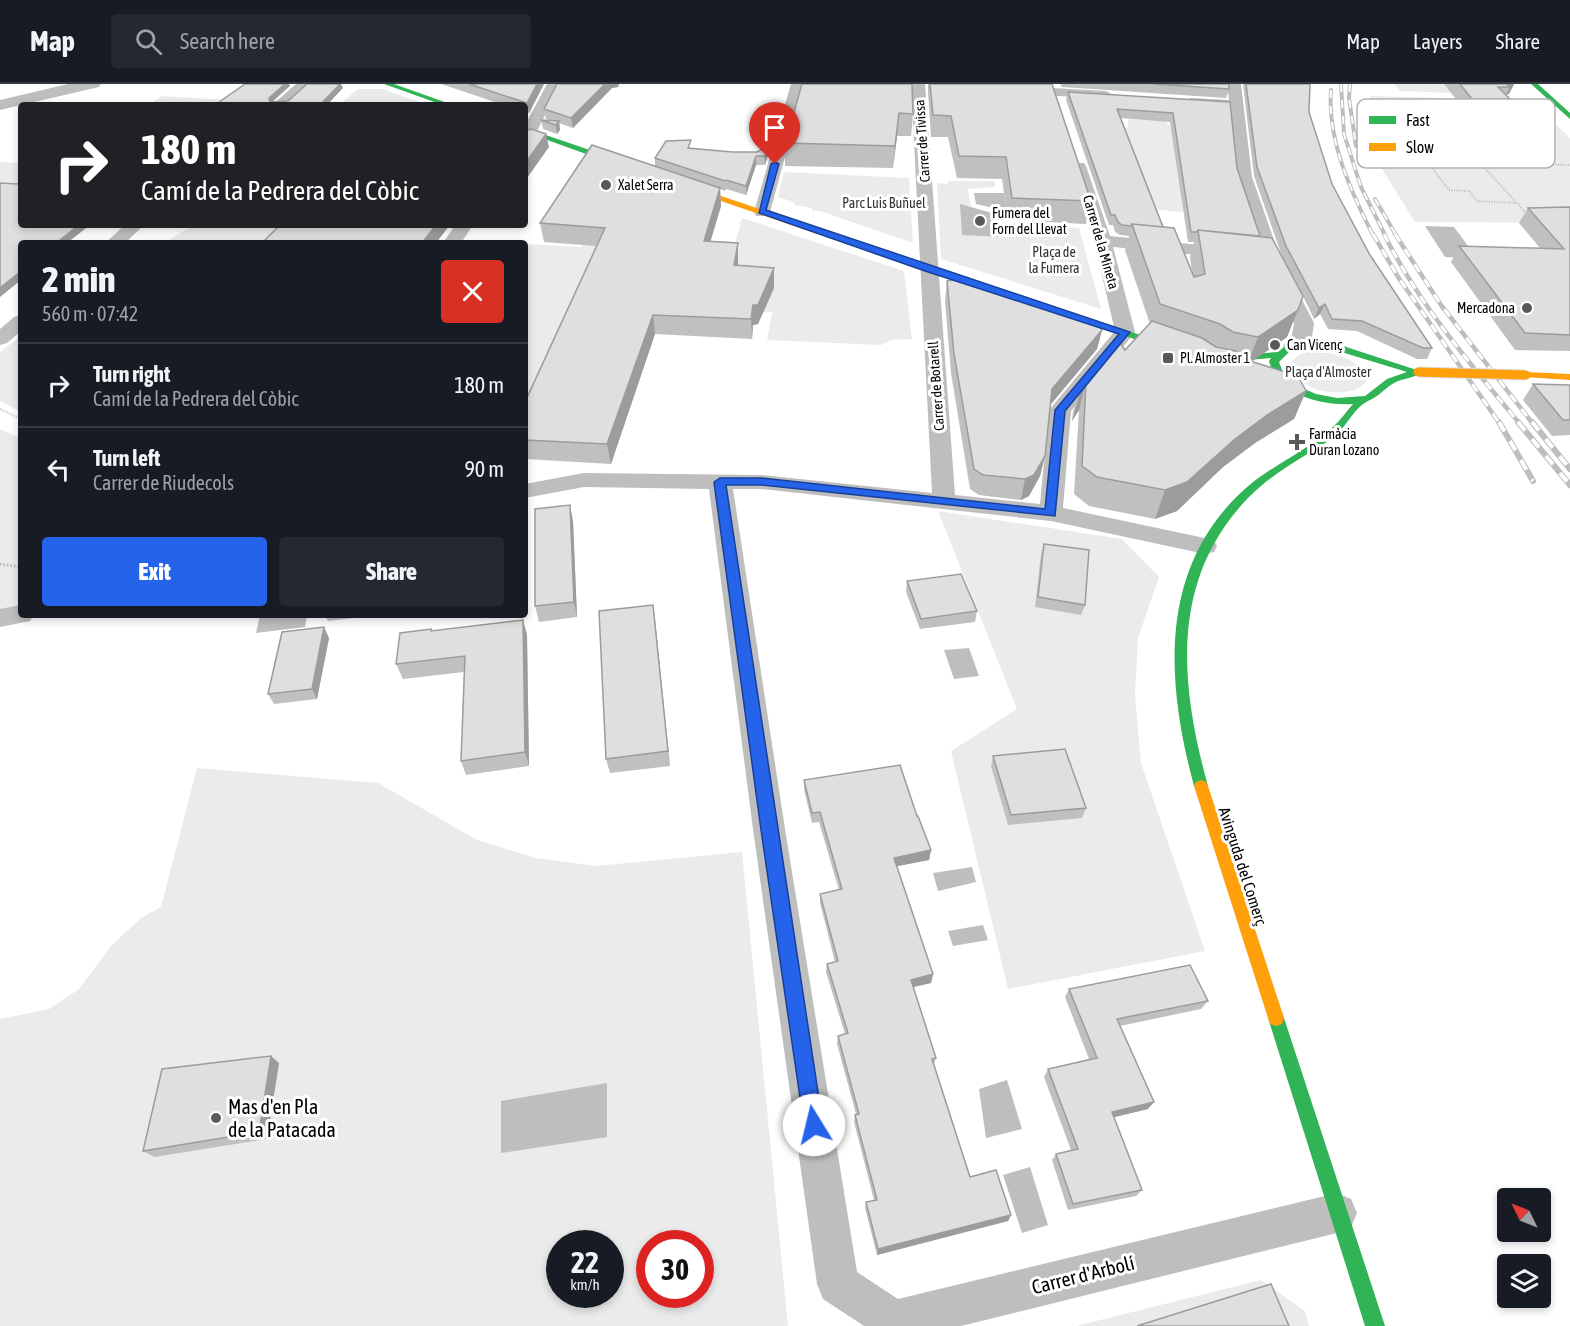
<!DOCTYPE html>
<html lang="en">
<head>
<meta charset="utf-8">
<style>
	body { margin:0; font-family:"Asap Condensed",sans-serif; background:#242831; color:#f1f3f6; height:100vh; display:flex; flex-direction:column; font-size:22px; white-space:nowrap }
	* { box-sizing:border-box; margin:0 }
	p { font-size:20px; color:#9ea1a6 }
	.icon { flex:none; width:33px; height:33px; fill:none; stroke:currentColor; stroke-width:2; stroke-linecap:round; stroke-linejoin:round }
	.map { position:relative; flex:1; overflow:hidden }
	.panel { position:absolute; left:18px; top:156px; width:510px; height:378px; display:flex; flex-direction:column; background:#171b24; border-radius:6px; box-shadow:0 3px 9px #0003 }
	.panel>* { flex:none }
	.top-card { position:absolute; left:18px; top:18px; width:510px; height:126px; border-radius:6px; box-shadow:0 3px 9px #0003; background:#202124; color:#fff; overflow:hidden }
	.needle { width:39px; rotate:313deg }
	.tools { position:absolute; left:1497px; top:1104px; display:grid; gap:12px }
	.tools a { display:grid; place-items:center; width:54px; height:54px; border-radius:6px; background:#171b24; box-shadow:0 3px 9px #0003; font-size:30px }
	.speed { position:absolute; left:546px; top:1146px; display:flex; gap:12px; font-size:30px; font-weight:700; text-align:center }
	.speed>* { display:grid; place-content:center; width:78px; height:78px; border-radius:50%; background:#171b24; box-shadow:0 3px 9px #0003; line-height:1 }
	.speed small { font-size:15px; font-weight:400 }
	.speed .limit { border:9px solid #d22; background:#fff; color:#111 }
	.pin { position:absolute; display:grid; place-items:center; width:51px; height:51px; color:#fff; margin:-62px -26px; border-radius:50% 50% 50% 0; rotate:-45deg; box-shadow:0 0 6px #0007 }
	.pin .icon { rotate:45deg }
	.me { position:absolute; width:66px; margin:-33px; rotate:351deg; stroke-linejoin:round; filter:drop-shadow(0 0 4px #0008) }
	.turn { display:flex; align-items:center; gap:21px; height:126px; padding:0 24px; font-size:27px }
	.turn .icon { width:78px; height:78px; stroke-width:2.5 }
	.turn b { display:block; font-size:42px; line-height:51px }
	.round { display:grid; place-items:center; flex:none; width:63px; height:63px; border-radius:6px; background:#242831 }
	.overview { display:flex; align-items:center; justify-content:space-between; height:102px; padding:0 24px }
	h1 { font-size:36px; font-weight:800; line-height:45px }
	.action { display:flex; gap:12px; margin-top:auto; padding:12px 24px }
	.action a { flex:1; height:69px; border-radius:6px; background:#2563eb; color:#fff; font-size:24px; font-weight:800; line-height:69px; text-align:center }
	.action a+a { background:#242831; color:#f1f3f6 }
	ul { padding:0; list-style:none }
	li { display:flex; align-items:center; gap:18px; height:84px; padding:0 24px; border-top:2px solid #363941 }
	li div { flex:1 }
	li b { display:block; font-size:22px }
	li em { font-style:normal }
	header { display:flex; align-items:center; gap:36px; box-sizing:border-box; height:84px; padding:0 30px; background:#171b24; border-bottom:2px solid #363941 }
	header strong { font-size:28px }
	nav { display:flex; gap:33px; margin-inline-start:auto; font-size:21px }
	.search { width:420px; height:54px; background:#242831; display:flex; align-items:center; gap:15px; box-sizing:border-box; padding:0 21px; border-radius:6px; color:#9ea1a6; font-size:22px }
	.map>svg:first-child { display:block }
	.green { fill:#ebebeb; fill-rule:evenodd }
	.water { fill:#bebebe }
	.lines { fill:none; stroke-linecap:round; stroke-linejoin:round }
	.path-far1 { stroke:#b9b9b9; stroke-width:2; stroke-dasharray:1 1.5; stroke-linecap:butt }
	.path { stroke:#b9b9b9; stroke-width:3; stroke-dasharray:1.5 2; stroke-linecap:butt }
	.lane { fill:#bebebe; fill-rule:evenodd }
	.street { fill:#bebebe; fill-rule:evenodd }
	.fast { fill:#30b455; fill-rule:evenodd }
	.slow { fill:#ff9f0a; fill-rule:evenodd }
	.rail-far2-casing { stroke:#bebebe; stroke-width:4 }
	.rail-far1-casing { stroke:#bebebe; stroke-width:4.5 }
	.rail-casing { stroke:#bebebe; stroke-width:6 }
	.rail-far2 { stroke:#fff; stroke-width:2; stroke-dasharray:8; stroke-linecap:butt }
	.rail-far1 { stroke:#fff; stroke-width:3; stroke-dasharray:9; stroke-linecap:butt }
	.rail { stroke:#fff; stroke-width:4; stroke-dasharray:11; stroke-linecap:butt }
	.slow-bridge-casing { stroke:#dbdbdb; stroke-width:11; stroke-linecap:butt }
	.slow-bridge { stroke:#ff9f0a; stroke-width:9 }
	.wall { fill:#c0c0c0; fill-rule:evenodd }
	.shaded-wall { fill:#9c9c9c }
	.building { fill:#dfdfdf; stroke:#9c9c9c; stroke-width:1.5 }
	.route { fill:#2563eb; stroke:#184099; stroke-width:1.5 }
	.poi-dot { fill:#595959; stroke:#fff; stroke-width:2 }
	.labels { text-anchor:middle; stroke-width:6; stroke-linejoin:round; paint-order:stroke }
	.far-street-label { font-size:14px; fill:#000; stroke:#fff }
	.far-poi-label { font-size:14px; fill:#000; stroke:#fff; text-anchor:start }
	.far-park-label { font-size:14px; fill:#323232; stroke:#fff }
	.street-label { font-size:16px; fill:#000; stroke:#fff }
	.near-poi-label { font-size:20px; fill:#000; stroke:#fff; text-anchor:start }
	.near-street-label { font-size:20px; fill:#000; stroke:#fff }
	.key { fill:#fff; stroke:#b2b2b2; stroke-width:1.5 }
	.key-label { font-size:16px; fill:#000 }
</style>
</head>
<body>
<header>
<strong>Map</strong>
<div class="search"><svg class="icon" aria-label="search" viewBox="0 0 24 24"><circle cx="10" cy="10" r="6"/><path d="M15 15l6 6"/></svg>Search here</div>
<nav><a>Map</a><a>Layers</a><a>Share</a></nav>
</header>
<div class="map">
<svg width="1570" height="1242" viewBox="0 0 1570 1242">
	<rect width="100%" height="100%" fill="#fff"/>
	<path class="green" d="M1394 0H1444L1452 9 1400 7Z
		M358 5H383L425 20 339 21Z
		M162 12 228 16 221 21H149Z
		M1370 12 1451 14 1466 28 1545 30 1570 54V139L1415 138 1380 82 1363 31 1367 27H1381Z
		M1128 35 1165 37 1174 46 1183 128 1150 125 1116 46 1128 43Z
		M0 78 21 79V98L17 100 0 99Z
		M784 88 909 94 913 159 820 127H812V124L794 121V118L778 113Z
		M948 97H995V103L968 105 971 123 960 121 1001 153 1000 141 1079 144 1101 225 941 175 937 99 948 100Z
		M742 134 904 187 912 255 891 256 881 261 767 256 772 228H730L738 178 525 348V160L581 163 595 144 733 167Z
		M194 141H290L273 159H164Z
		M21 252V328L0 317V268Z
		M1308 268C1330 267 1355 272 1366 292V298C1348 318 1294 308 1290 279L1299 271Z
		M0 345 21 354V523L0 527Z
		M938 427 1122 455 1159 493 1138 554 1135 611 1141 679 1205 867 1008 905 951 667 1017 625Z
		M197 684 378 699 477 756 536 774 596 782 742 768 788 1242H0V935L49 925 79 905 111 862 141 834 161 823ZM560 1160H610V1210H560ZM650 1160H700V1210H650Z
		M1261 1196 1305 1227 1309 1242H1076Z"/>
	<path class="water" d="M974 109H1004L1007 127 976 120Z
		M960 120 999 131 1002 153 962 151Z
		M1425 142 1454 143 1477 174 1445 173Z
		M260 531H307L305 543 256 549Z
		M969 564 979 592 954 595 944 566Z
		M972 783 976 798 938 807 933 789Z
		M983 841 988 856 953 862 948 847Z
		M1007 996 1022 1045 986 1054 979 1005Z
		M607 999V1053L501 1069V1017Z
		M1030 1083 1048 1141 1022 1149 1003 1091Z"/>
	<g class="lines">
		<path class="path-far1" d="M1428 77 1570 81
			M1428 78 1449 106 1469 107 1477 117 1515 119
			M1480 79 1527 130
			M0 325 21 335"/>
		<path class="path" d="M0 480 21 483"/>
		<path class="lane" d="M68 0H80L0 20V16Z"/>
		<path class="street" d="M76 0H101L99 3 0 26V18Z
			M296 0H311L288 21H272Z
			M547 0H561L533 55 525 60V41Z
			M791 0H805L770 128 768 132H756L754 128Z
			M911 0H925L955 411 1040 420 1049 326 1115 247 1094 157 1070 82 1072 79H1084L1086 82 1110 152 1230 164 1236 165 1239 169 1236 173 1230 174 1113 163 1135 248 1071 327 1063 424 1214 456 1217 462 1214 468 1205 470 1051 437 761 405H733L785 745 857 1188 898 1215 1337 1109 1351 1115 1357 1129 1351 1143 1337 1149 961 1242H864L823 1215 817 1200 753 745 709 405 584 403 525 414V400L584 389 761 391 932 409Z
			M1227 0H1241L1252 93 1280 173 1314 239 1312 253 1300 265H1286L1283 261 1292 251 1294 239 1262 173 1236 93 1229 25 1191 22 1184 18 1191 14 1229 16Z
			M1017 2 1106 7 1113 11 1106 15 1012 9 1010 6 1012 3Z
			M125 141H144L125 159H105Z
			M455 141H473L461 159H447L445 156Z
			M21 231V247L7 259 0 261V245L14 233Z
			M21 521V531H34L30 537 0 543V525Z"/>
		<path class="fast" d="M384 0H394L453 21H443Z
			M1531 0H1538L1570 29V35Z
			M525 44 631 80 632 82 625 84 525 48Z
			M905 174 1183 265 1185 267 1177 269 902 179V175Z
			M1318 257 1343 262 1423 288C1415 294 1403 294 1394 299 1384 305 1378 313 1368 317 1352 325 1345 347 1330 356 1302 374 1271 390 1248 414 1169 496 1180 601 1208 702L1206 706 1201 708 1196 706 1194 702C1166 598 1157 483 1246 404 1271 382 1303 369 1328 347 1338 340 1345 329 1353 320 1321 322 1278 311 1269 277L1271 274 1212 279 1207 276 1212 273 1278 268 1285 262ZM1318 263 1338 267 1407 288 1387 295 1365 312 1337 314 1316 310 1295 301 1284 291 1279 278 1291 266Z
			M1276 926 1282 928 1284 934 1385 1242H1365L1268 934 1270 928Z"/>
		<path class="slow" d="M677 97 908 175 909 177 902 179 674 101V97Z
			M1526 288 1570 290V296L1523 293V289Z
			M1201 696 1206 698 1208 702 1284 934 1282 940 1276 942 1270 940 1268 934 1194 702 1196 698Z"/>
		<defs>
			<path id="rail-far2" d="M1341 0 1344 50 1361 103 1385 151
				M1350 0 1349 14 1356 62
				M1331 6C1327 56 1351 108 1373 151
				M1375 115 1396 151"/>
			<path id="rail-far1" d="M1373 150 1398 193 1500 340
				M1384 150C1418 219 1471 281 1520 340
				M1395 150 1441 221 1533 340"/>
			<path id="rail" d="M1499 338 1533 397
				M1518 338 1570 401
				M1532 338 1570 385"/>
		</defs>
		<use href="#rail-far2" class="rail-far2-casing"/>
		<use href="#rail-far1" class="rail-far1-casing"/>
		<use href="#rail" class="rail-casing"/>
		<use href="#rail-far2" class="rail-far2"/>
		<use href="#rail-far1" class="rail-far1"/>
		<use href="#rail" class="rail"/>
		<defs>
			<path id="slow-bridge" d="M1418 288 1526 291"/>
		</defs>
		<use href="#slow-bridge" class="slow-bridge-casing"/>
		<use href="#slow-bridge" class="slow-bridge"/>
	</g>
	<path class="wall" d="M441 0H544L529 29 525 28V21H504Z
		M557 0H619L618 3 612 4 573 44 559 39 560 46 557 50 543 45 541 36H549L546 35 544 25Z
		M802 0 913 30 911 52H897L893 84 785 82V59Z
		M928 0H1052L1091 117 1086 140 1008 136 1002 95 957 94 948 53H931L928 8Z
		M1060 0H1229V5L1226 14 1062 3Z
		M1243 0H1310L1309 28 1332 100 1370 171 1432 264 1427 275H1417L1357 247 1328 245 1320 230 1314 235 1303 212 1287 253 1252 277 1306 307 1294 335 1255 359 1223 383 1177 427 1155 435 1089 422 1074 410 1079 326 1072 337 1073 328 1080 300 1125 266 1150 240 1125 166 1129 152 1120 151 1115 148 1113 141H1109L1066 16 1068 8 1230 18 1237 84 1260 152 1282 172 1254 92ZM1121 34 1170 38 1188 158H1194L1190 173 1192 189 1163 143Z
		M1444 0H1514L1509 10 1506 11 1510 15 1503 28H1466Z
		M691 65 768 71 765 81H756L746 111 726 105 725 107 720 105 721 122 710 158 738 159V182L774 204 758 240 753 241 752 255 655 250 611 380 525 375V318L597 162 544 158 540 139 655 82V74Z
		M1570 123V267L1515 266 1451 178 1459 162 1541 165 1519 139 1528 124Z
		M947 197 1102 246 1097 265 1050 321 1045 372 1040 392 1029 412 1021 416 979 411 970 405 951 289 945 217Z
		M1533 300 1570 301V351L1552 352 1523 316Z
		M573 437 577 533 539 538 535 522Z
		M1044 460 1085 521 1081 531 1035 523 1041 470Z
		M907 497 977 527 975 538 920 545 906 508Z
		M325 531H381L328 537Z
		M523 536 527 551 529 682 466 691 461 677 464 588 403 595 396 580 431 545 432 547Z
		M655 536 670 682 610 689 606 675Z
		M329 554 317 615 274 620 268 610Z
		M993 672 1086 724 1082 734 1008 741 991 682Z
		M804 696 917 732 931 766 929 776 897 782 933 890 931 899 913 903 936 974 934 980 970 1093 1011 1131 1008 1137 877 1171 865 1124 866 1118 874 1116 854 1038 855 1031 856 1030 837 960 838 952 845 950 826 888 827 880 835 878 820 819V810L839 806 819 738 812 739 804 706Z
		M1069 905 1208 917 1201 925 1120 942 1148 1025 1114 1033 1142 1106 1136 1112 1068 1126 1052 1076 1056 1070 1071 1066 1044 993 1048 985 1089 975 1065 913Z
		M279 979 267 1055 154 1073 143 1067Z"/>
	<path class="shaded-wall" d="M285 0H289L290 2 271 19 269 14Z
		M340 0H341L343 4 327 21H320Z
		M537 0H544L529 29 527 19Z
		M605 0H619L618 3 612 4 573 44 571 34Z
		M1503 0H1514L1509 10H1506L1510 3Z
		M899 29 897 52 893 84 895 62Z
		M559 37 560 46 557 50 556 41Z
		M546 50 549 63 525 97V80Z
		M768 62V71L765 81V72Z
		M756 72V81L746 111V102Z
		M720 104 721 122 705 176 704 157Z
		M79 141H90L67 159H56Z
		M436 141H450L436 159H422Z
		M738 159V178L735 200 734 181Z
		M774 184V204L758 240 753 241 752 255 751 235 753 221Z
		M21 187V196L0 213V204Z
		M1325 220 1320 230 1314 235 1319 224Z
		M1298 226 1287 253 1247 281 1258 253Z
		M653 231 655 250 611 380 607 360Z
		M1102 246 1097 265 1047 325 1052 305Z
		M1086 297 1079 326 1072 337 1080 309Z
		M1306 307 1294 335 1255 359 1223 383 1177 427 1155 435 1165 406 1267 331Z
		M1045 372 1040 392 1029 412 1021 416 1025 395Z
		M570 421 573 437 577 533 574 518Z
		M653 521 655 536 670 682 668 667Z
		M523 536 527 551 529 682 525 668Z
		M324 543 329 554 317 615 312 605Z
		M931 766 929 776 893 783 894 774Z
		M933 890 931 899 909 904 911 896Z
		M271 972 279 979 267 1055 259 1048Z
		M1154 1018 1148 1025 1107 1035 1112 1028Z
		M1011 1131 1008 1137 877 1171 878 1165Z"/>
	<path class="building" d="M245 0H285L269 14 270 18 288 17 307 0H340L320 21H324H215Z
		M469 0H537L527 19Z
		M557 0H605L571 34 544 25Z
		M802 0H912L913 30 899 29 895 62 785 59Z
		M930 0H1052L1091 117 1012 114 1006 73 959 72 951 32 933 31Z
		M1154 0H1229V5Z
		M1246 0H1310L1309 28 1332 100 1370 171 1432 264H1423L1362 237 1332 235 1325 220 1319 224 1286 162 1257 83Z
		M1460 0H1506L1510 3H1498L1510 15H1472Z
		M1068 8 1230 18 1237 84 1260 152 1198 146 1197 148H1191L1173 29 1117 25 1163 143 1132 140 1131 142 1122 141 1118 138 1115 131H1111Z
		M541 36 559 37 556 41Z
		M531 45 546 50 525 80V47Z
		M691 56 688 64 732 68H757L768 62 765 72H756L746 102 726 96 725 97 655 74 666 57Z
		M592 61 720 104 704 157 738 159 734 181 774 184 758 221H753L751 235 653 231 607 360 525 356V318L605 144 540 139Z
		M21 97V141H79L56 159H21V187L0 204V99L17 100Z
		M1570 123V251L1525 249 1459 162 1564 165 1528 124Z
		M1132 140 1174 144 1194 193 1205 190 1198 146 1272 154 1303 212 1298 226 1258 253 1233 248 1220 240 1160 220Z
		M280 141H436L422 159H262Z
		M964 193 1099 242 1102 246 1052 305 1045 372 1034 391 1025 395 983 391 974 385 954 270 947 197Z
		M1152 237 1202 254 1216 263 1236 267 1231 271 1298 292 1306 307 1267 331 1235 355 1187 398 1165 406 1097 393 1082 382 1086 297 1080 309V300L1117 255 1125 266Z
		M1533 300 1570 301V336H1563Z
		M570 421 574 518 535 522V425Z
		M1044 460 1089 466 1085 521 1038 513Z
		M961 490 977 527 921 535 907 497Z
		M653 521 668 667 606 675 599 527Z
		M523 536 525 668 461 677 465 572 396 580 400 549 431 545V547Z
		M324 543 312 605 268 610 282 548Z
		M1065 665 1086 724 1011 731 993 672Z
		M900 681 917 732H918L931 766 894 774 933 890 911 896 936 974 932 975 970 1093 996 1086 1011 1131 878 1165 866 1118 877 1116 855 1031 859 1030 838 952 848 949 827 880 838 877 820 810 842 805 820 728 812 729 804 696Z
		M1190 881 1208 917 1117 935 1154 1018 1112 1028 1142 1106 1073 1120 1056 1070 1078 1065 1048 985 1097 974 1069 905Z
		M271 972 259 1048 143 1067 162 985Z
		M1271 1200 1289 1242H1137Z"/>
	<path class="route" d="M775 78 779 80 766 126 1130 248 1065 327 1055 432 761 401H726L823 1041 820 1047 814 1050 807 1047 804 1041 761 746 714 398 720 394H761L1045 425 1055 326 1119 250 925 187 759 129 771 80Z"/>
	<g class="poi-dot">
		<circle cx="606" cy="101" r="6"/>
		<circle cx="980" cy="137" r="6"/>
		<circle cx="1527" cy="224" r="6"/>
		<circle cx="1275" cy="261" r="6"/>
		<rect x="1162" y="268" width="12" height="12" rx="3"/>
		<path d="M1294 349h6v6h6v6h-6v6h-6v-6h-6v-6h6z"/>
		<circle cx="216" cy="1034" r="6"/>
	</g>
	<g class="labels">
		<g class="far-street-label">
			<text transform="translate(922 57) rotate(-94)" y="5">Carrer de Tivissa</text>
			<text transform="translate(1101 158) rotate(74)" y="5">Carrer de la Mineta</text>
			<text transform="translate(936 302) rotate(-94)" y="5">Carrer de Botarell</text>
		</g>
		<g class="far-poi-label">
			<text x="618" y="106">Xalet Serra</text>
			<text x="992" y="134">Fumera del<tspan x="992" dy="16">Forn del Llevat</tspan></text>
			<text x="1515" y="229" text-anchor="end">Mercadona</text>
			<text x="1287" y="266">Can Vicenç</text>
			<text x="1180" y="279">Pl. Almoster 1</text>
			<text x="1309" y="355">Farmàcia<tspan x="1309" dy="16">Duran Lozano</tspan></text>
		</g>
		<g class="far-park-label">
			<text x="884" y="124">Parc Luis Buñuel</text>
			<text x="1054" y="173">Plaça de<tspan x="1054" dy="16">la Fumera</tspan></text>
			<text x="1328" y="293">Plaça d'Almoster</text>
		</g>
		<g class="street-label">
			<text transform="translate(1243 782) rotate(72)" y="6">Avinguda del Comerç</text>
		</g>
		<g class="near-poi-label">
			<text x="228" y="1030">Mas d'en Pla<tspan x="228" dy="23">de la Patacada</tspan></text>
		</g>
		<g class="near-street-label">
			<text transform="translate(1083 1191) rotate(-14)" y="7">Carrer d'Arbolí</text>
		</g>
	</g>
	<rect x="1357" y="15" width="198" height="69" rx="9" class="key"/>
	<rect x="1369" y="32" width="27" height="8" fill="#30b455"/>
	<rect x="1369" y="59" width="27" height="8" fill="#ff9f0a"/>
	<g class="key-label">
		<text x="1406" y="42">Fast</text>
		<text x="1406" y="69">Slow</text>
	</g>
</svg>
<div class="tools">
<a><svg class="needle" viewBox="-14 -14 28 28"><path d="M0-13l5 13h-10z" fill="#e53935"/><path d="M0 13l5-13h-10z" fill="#9ea1a6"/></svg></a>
<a><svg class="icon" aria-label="layers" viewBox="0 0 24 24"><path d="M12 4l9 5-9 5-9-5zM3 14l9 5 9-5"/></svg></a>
</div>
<div class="speed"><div>22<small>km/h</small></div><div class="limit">30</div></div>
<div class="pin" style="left:775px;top:80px;background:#d93025"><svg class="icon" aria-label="arrive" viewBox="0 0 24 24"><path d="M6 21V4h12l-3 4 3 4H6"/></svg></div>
<svg class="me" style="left:814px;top:1041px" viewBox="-20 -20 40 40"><circle r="19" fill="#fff"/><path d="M0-13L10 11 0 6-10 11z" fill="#2563eb"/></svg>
<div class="top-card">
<div class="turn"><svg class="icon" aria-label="right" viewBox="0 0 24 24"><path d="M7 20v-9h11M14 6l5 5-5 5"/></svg><div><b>180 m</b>Camí de la Pedrera del Còbic</div></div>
</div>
<section class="panel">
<div class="overview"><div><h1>2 min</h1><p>560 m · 07:42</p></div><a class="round" style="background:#d93025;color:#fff"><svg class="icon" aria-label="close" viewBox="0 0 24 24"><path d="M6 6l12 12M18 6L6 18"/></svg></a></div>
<ul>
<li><svg class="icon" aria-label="right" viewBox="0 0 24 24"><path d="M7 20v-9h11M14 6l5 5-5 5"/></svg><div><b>Turn right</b><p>Camí de la Pedrera del Còbic</p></div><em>180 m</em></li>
<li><svg class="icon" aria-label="left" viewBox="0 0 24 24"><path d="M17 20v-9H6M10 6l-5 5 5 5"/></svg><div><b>Turn left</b><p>Carrer de Riudecols</p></div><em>90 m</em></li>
</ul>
<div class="action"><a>Exit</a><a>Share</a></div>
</section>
</div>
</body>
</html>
